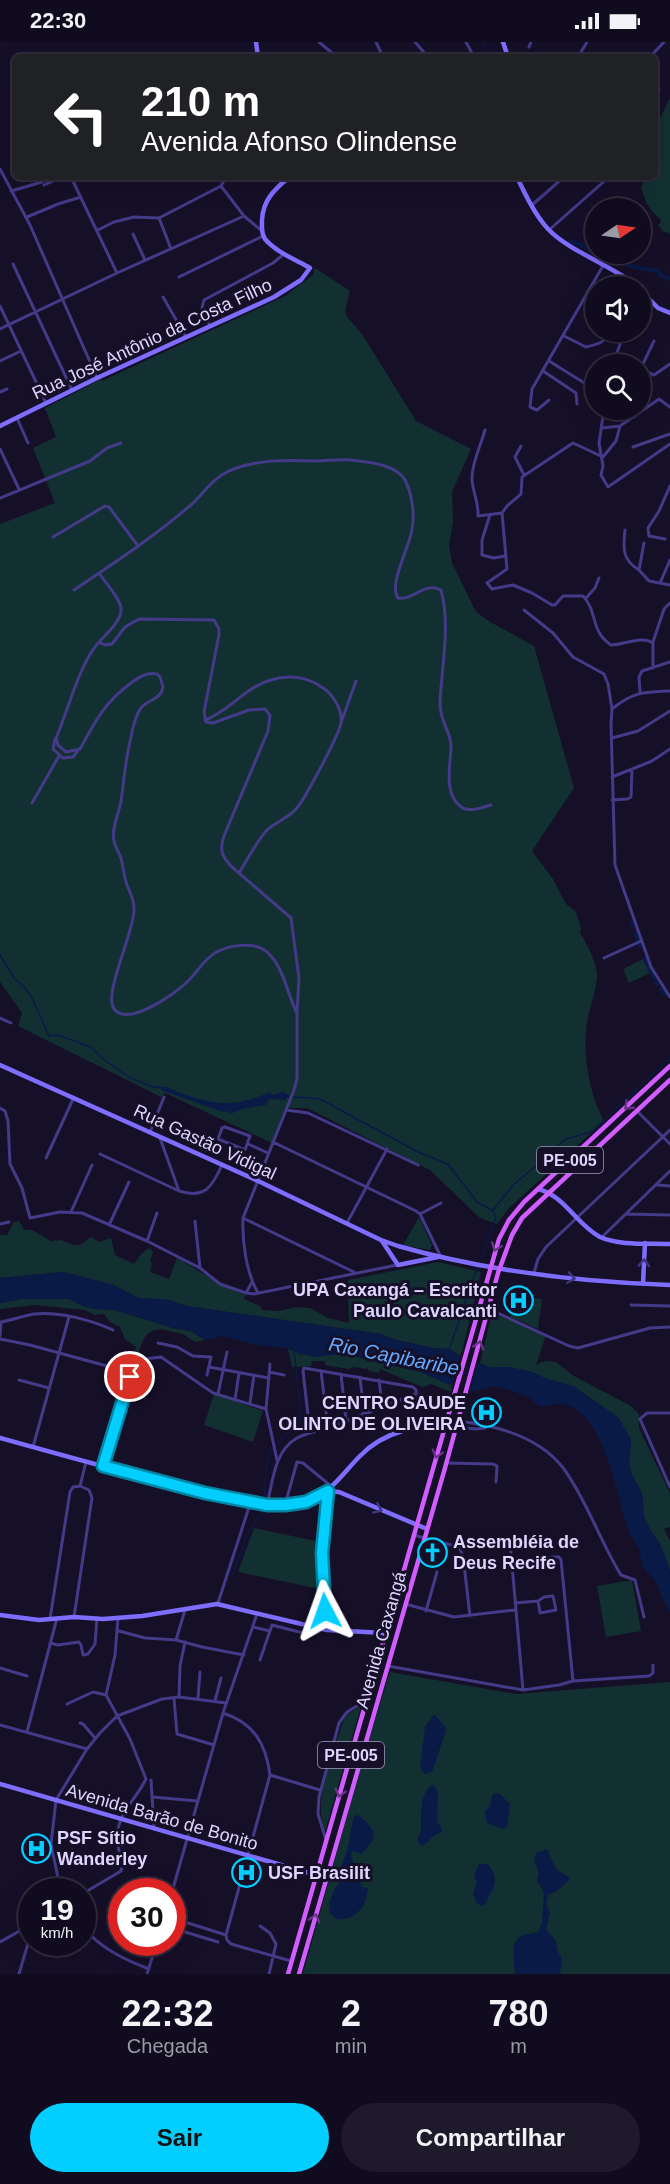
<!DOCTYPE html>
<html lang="pt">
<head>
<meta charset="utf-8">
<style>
	body { margin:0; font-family:Helvetica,sans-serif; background:#1e192b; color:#f1f3f6; height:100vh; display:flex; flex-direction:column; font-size:22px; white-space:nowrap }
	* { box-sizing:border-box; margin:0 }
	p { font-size:20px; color:#9c9ba4 }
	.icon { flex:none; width:33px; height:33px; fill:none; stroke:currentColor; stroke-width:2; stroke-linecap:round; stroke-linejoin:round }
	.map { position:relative; height:1932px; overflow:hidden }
	.sheet { display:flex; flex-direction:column; background:#100b1e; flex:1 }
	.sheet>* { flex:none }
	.top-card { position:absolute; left:12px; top:12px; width:646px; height:126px; border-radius:9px; box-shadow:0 6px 24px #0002,0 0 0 2px #302b3c; background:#202124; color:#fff; overflow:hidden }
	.needle { width:39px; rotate:77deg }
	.buttons { position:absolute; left:585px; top:156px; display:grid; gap:12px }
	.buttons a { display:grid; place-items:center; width:66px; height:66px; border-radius:50%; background:#100b1e; box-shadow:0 6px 24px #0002,0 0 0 2px #302b3c; font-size:30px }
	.speed { position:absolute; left:18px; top:1836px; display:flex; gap:12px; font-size:30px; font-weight:700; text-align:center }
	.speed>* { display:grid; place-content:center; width:78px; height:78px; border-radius:50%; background:#100b1e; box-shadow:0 6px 24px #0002,0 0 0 2px #302b3c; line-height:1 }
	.speed small { font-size:15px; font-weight:400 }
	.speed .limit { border:9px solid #d22; background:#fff; color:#111 }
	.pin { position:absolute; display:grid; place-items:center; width:51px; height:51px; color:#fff; margin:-26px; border:3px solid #fff; border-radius:50%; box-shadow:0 2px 6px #0007 }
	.me { position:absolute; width:66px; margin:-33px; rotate:356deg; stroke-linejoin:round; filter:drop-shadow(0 0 4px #0008) }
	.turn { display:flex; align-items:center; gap:21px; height:126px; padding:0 30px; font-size:27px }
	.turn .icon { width:78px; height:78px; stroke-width:2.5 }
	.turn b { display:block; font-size:42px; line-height:51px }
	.eta { display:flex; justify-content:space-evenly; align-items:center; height:102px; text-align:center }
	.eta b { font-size:36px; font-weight:700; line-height:42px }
	.action { display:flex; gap:12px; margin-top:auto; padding:12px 30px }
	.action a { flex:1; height:69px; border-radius:36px; background:#02cfff; color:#111; font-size:24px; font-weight:700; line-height:69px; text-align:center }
	.action a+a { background:#1e192b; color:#f1f3f6 }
	.status { display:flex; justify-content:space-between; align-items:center; height:42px; padding:0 30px; background:#100b1e; direction:ltr }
	.status svg { height:16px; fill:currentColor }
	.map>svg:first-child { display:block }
	.green { fill:#123032 }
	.water { fill:#091a47 }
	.pier { fill:#160f28 }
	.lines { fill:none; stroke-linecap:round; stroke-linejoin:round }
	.stream { stroke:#091a47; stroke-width:1.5 }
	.canal { stroke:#091a47; stroke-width:4 }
	.street { stroke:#433a88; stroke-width:3 }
	.secondary { stroke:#7e6dff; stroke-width:4.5 }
	.primary { stroke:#d15dff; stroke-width:4.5 }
	.oneway { stroke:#6a3289 }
	.oneway2 { stroke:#40357e }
	.route-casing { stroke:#0187a6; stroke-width:15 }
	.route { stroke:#02cfff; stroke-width:10 }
	.labels { text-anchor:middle; stroke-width:6; stroke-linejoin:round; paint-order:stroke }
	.shield { fill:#160f28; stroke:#a39abe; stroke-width:1.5 }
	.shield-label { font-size:16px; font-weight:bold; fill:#dfd6ff }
	.street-label { font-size:18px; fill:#dfd6ff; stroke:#160f28 }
	.poi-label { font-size:18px; font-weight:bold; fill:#dfd6ff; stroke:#160f28; text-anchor:start }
	.water-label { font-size:20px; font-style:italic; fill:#64aaff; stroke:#160f28 }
</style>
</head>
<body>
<div class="status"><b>22:30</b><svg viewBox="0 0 49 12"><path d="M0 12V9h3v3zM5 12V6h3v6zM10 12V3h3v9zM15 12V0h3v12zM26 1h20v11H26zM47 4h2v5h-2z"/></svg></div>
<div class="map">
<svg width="670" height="1932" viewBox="0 0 670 1932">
	<rect width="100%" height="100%" fill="#160f28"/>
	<path class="green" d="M669 57 670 58V192L663 189 658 183 661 181 660 177 651 168 646 160 641 146 645 135H656V103L659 92 658 81Z
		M315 226 350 249 345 269 347 275 362 292 416 379 471 407 452 450 453 480 449 504 452 521 476 570 492 581 534 604 574 746 532 809 553 837 566 862 576 870 581 887 580 891C586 900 598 923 597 934 596 952 587 971 586 989 583 1016 591 1056 604 1079L509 1166 497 1182 480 1176 430 1128 307 1066H285L272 1101 165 1051 161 1055 18 984 22 971 0 940V482L55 461 33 406 56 395 45 366 101 337 102 339 285 254 313 233Z
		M643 917 650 931 629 941 623 927Z
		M419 1175 432 1203 430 1208 403 1203Z
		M19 1179 24 1188H32L51 1199 61 1198 74 1203H80L91 1195 99 1200 111 1196 115 1213 134 1222 141 1212 149 1206 153 1210 150 1219 152 1222 150 1230 169 1237 177 1216C200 1228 219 1244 245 1253L244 1257 260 1264 262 1268 279 1269 296 1265 310 1266 328 1276 349 1281 348 1238 438 1220 481 1230 461 1314 449 1307 433 1306 396 1298 381 1292 186 1264 169 1258 139 1256 113 1243 63 1230 0 1236V1193H7L14 1180Z
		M522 1254 542 1257 538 1287 510 1275 514 1257 521 1258Z
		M21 1257H69L85 1265 95 1267 115 1268 173 1286 191 1289 205 1298 196 1300C191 1298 188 1295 183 1292 179 1290 174 1291 169 1289 140 1281 141 1309 133 1330L131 1328 136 1305 125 1297 120 1285 110 1280 104 1272 95 1273 85 1268 35 1263 0 1267V1261Z
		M492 1271 546 1293 536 1323 545 1319 556 1320 572 1333 631 1364 639 1372V1386L670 1451V1485L664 1487 670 1499V1529L660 1502 650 1488 644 1475 642 1451 632 1433 629 1423V1415L631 1403 619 1376 573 1344 544 1336 533 1330 508 1325H489L480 1321Z
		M288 1307 315 1315 340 1312 355 1314 375 1320 418 1329 453 1344 451 1350 431 1342 422 1345 380 1327 379 1331 369 1329 367 1325 366 1327 354 1325 349 1327 325 1323V1319H312L311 1324 292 1325Z
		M214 1352 263 1369 253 1400 204 1383Z
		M254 1486 316 1499 320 1547 238 1530Z
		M632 1538 641 1589 606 1595 597 1544Z
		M390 1630 516 1652 670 1640V1932H303L365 1709Z
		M361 1664 360 1668 325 1790C312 1754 333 1712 344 1677L348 1672Z"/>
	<path class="water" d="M164 1044C203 1061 230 1069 270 1050L272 1053 283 1050 289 1053 285 1058 269 1057 266 1063 242 1067 230 1072 228 1069 223 1070 161 1048Z
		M63 1230 113 1243 139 1256 169 1258 186 1264 381 1292 396 1298 433 1306 449 1307 457 1312 489 1325H508L533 1330 544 1336 573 1344 619 1376 631 1398 629 1423 632 1433 642 1451 644 1475 654 1494 660 1502 670 1529V1570C663 1560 661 1551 656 1541 653 1534 645 1530 642 1523 640 1517 641 1510 638 1505 634 1498 629 1493 627 1485 617 1453 604 1370 563 1362 556 1361 548 1364 540 1365L528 1355 503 1346 494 1344 472 1350 445 1341 418 1329 375 1320 355 1314 340 1312 315 1315 306 1313 299 1312 293 1307 253 1302 221 1294 205 1298 191 1289 173 1286 115 1268 95 1267 85 1265 69 1257H21L0 1261V1236Z
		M435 1673 446 1686 445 1692 432 1730 425 1732 420 1725 425 1685 433 1674Z
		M433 1742 438 1750 437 1779 442 1788 440 1791C431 1793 429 1802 421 1804L417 1798C419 1794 422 1788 421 1784 421 1770 420 1750 433 1742Z
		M495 1751 500 1752 510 1762 507 1785 503 1787 487 1781 485 1770 490 1764 492 1753Z
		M357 1772C376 1789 381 1792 361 1812L353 1809 351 1814 360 1834 361 1845 368 1846C367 1850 367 1856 365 1860 361 1872 340 1885 331 1872 325 1863 335 1844 342 1838L340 1828 347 1809 353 1777Z
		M547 1807 557 1828 569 1835V1838L557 1849 548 1853 546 1862 550 1870 546 1887 556 1899 557 1908 562 1917 560 1932H515C515 1921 509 1902 520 1895 526 1891 533 1892 539 1889L542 1881 544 1851 537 1838 539 1830 534 1819 536 1811Z
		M479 1822H488C496 1832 497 1841 491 1851 487 1856 488 1860 483 1864L477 1862 473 1852 477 1840 474 1833Z"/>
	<path class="pier" d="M461 1310 479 1317 469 1352 451 1346Z"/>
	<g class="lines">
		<path class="stream" d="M484 0 489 15
			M0 913 14 936 25 946 33 958 49 994 58 993 91 1005 102 1016 129 1035 149 1044 162 1046
			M285 1054 320 1057 418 1110 448 1122 477 1160 493 1169 496 1175 481 1217
			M608 1074 670 1016
			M493 1168 514 1142 547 1115 564 1098 593 1089 604 1078
			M449 1308 477 1226
			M264 1459C266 1442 263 1418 275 1404 284 1393 295 1388 301 1376L294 1307
			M232 1536 248 1491 263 1469V1464"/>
		<path class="canal" d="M569 200C580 199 588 209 598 214 607 218 650 230 656 228L661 233 670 237
			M632 881 633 884
			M636 892 638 899
			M640 902V904
			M645 916 646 920
			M648 923 654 936
			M656 940 657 942
			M661 947 665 952"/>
		<path class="street" d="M319 0 337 15
			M376 0 383 15
			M415 0 428 15
			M466 0 474 15
			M529 5 531 0
			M578 15 587 0
			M650 15 664 0
			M656 39 659 48
			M0 127 30 183 97 336
			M71 135 117 231
			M44 143 62 135
			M221 144 244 174 262 189
			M221 144 226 135
			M11 149 42 140
			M532 163 564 135
			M27 175 58 162 81 155
			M159 176 171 207
			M98 188 114 180 134 175 159 176 221 144
			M549 188 609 135
			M133 192 145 218
			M13 222 72 348
			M179 235 263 194
			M163 255 186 295
			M0 264 46 361
			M210 284 202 266 204 258 273 221 284 212
			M0 287 117 231 244 174
			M564 294 586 305C597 302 605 302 607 290
			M0 319 21 309
			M549 319 586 342
			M613 322 623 294
			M641 326 654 299
			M640 327 654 333 670 322
			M543 329 576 351 577 362
			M0 350 7 347
			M549 358 537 368 530 365 532 347 604 222
			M604 368 599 401 603 424 601 433 608 445 670 402
			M630 368 634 375
			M17 376 28 401
			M620 384 616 399 603 415 573 401 522 435 521 452 507 464 502 471 507 527 487 541 492 547 513 543 532 551 552 563H555L563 554H583C598 570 590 589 611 603 624 603 642 593 653 601V626
			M602 386 620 384 659 357 670 365
			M485 388C481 403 472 420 472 436 472 449 479 460 478 474L502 471
			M521 404 515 415 524 433
			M633 405 670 392
			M0 407 19 447
			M0 456 90 419 107 406 121 401
			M490 473 482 498V513L494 516 505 514
			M625 488C623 506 622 518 639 528
			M53 495 105 464 109 465 138 504
			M665 497 649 494 648 486 659 469 670 444
			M644 501 639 528 649 539 670 543
			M99 531C105 540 121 558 121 567 122 580 102 595 95 605 78 627 68 669 56 696L58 703 66 710 80 707C96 678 104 661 131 641 139 635 147 630 157 632L160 635 163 645C161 658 148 657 141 666 134 675 132 690 130 700 125 720 124 739 121 759 119 771 111 787 114 799 115 805 119 810 121 816 123 825 124 834 127 843 130 851 135 859 134 869 133 891 105 950 113 965 124 988 175 952 187 940 197 931 203 918 215 911 228 903 255 899 267 910 284 925 287 952 297 971L299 936 291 876 232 825C222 815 219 808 224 794L268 689 270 673 265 667 249 668 213 681 206 680 204 670 219 593V587L214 578 139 577 125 585 112 602 105 603 99 600
			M660 541 670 518
			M74 548C114 521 155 494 192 462 204 451 213 436 229 429 257 417 286 418 315 419 327 419 339 417 351 418 367 420 396 422 405 438 412 452 415 472 412 487 410 505 388 542 398 556 413 559 425 539 441 548 451 584 441 627 440 663 440 678 450 689 451 703 451 721 443 751 460 764 468 771 481 766 491 763
			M586 556 595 546 599 536
			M524 568 553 591 573 615 604 632 608 642 612 667
			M653 600 664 567 670 561
			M670 649C643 650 633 650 612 667L611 682 615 823 651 925 670 955
			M640 650 639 635 642 629 670 620
			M205 678C230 669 245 645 271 638 289 632 308 635 323 646 333 652 343 669 341 681 339 693 305 757 296 767 288 776 276 780 267 788 256 800 248 817 239 831
			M342 678 356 639
			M612 696 638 689 670 669
			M55 697 53 707 63 716 73 715 79 707
			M612 735 652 719 670 707
			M612 758 627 757 631 755 632 727
			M32 761 59 714
			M604 916 641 899
			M0 976 11 981
			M0 1066 5 1069 8 1079 10 1122 22 1146 30 1176 60 1170 82 1171 147 1199 200 1226 220 1242 246 1251 252 1240
			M286 1068 308 1071 418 1123
			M637 1069 670 1102
			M225 1085 250 1094 245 1108 218 1097 222 1086Z
			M150 1090 164 1055
			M160 1096 179 1149
			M273 1100 416 1169 420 1172 441 1215
			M248 1102 268 1111
			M100 1112 179 1149C205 1157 212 1145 222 1123
			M46 1116 74 1055
			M657 1143 670 1144
			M71 1170 92 1123
			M420 1172 441 1161
			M626 1172 670 1173
			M243 1176 354 1230
			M195 1179 200 1226
			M347 1181 387 1107
			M0 1182 9 1180
			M109 1183 129 1140
			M602 1195 670 1129
			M147 1199 157 1171
			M534 1231 538 1217 546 1205 670 1088
			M246 1251 254 1252 397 1223
			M258 1251C246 1230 242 1199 243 1176L294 1048 297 1037V971
			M631 1263 670 1264
			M489 1267 569 1304 578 1306 650 1286 670 1285
			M0 1294 1 1280C12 1278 23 1274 34 1272 58 1269 91 1278 113 1288
			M0 1297 30 1303 129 1330 130 1335 103 1424
			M158 1301 177 1305 193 1314 211 1315 207 1333
			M145 1317 161 1315 213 1351 266 1367
			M270 1322 266 1367 277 1418
			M209 1325 269 1336
			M321 1329 328 1386
			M269 1330 284 1333
			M341 1332 346 1378
			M360 1335 364 1371
			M19 1338 49 1346
			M379 1338 382 1363
			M218 1352 227 1310
			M235 1358 239 1331
			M250 1361 254 1333
			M670 1371H647L640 1377 670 1445
			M457 1379C495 1383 540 1395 564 1427 587 1459 600 1499 621 1533L635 1538 644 1575
			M456 1385 476 1387 485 1386
			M33 1405 69 1275
			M446 1421 493 1422 497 1424 496 1440
			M80 1444 86 1420
			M267 1463C273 1439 274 1409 297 1396 306 1391 318 1389 328 1386L416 1352V1348L413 1345 304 1326 303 1329 310 1391
			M285 1463 297 1420 303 1421 331 1444
			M413 1493 459 1505 463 1514 470 1574
			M510 1500 523 1648
			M512 1524 552 1515H559L561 1518 573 1639
			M218 1561 250 1462
			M515 1561 538 1559 544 1555 553 1554 556 1568 540 1571 538 1559
			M405 1562 454 1575 515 1568
			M426 1569 437 1530
			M74 1575 92 1456 89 1448 80 1444
			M50 1577 70 1450 73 1445 80 1444
			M253 1585 270 1589
			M327 1588 322 1511 328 1449
			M119 1589 145 1596 176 1598 202 1605 244 1613
			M176 1598 185 1568
			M50 1601 58 1603 79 1600 81 1603 83 1613 88 1612 95 1602 97 1576
			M260 1618 272 1583 307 1592
			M388 1624 523 1648 559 1643 573 1639 649 1634 653 1631V1623
			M0 1626 27 1634
			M179 1655 180 1624 185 1600
			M174 1656 177 1692 214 1703
			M198 1656 200 1630
			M215 1659 221 1636
			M67 1662 93 1650 106 1653
			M223 1671C254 1681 266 1702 270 1733L226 1893
			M80 1681 83 1682 95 1696
			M0 1683 87 1707
			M27 1690 57 1576
			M270 1733 320 1748
			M151 1738 154 1786
			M152 1755 197 1759
			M326 1798 318 1772 319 1755 339 1681 347 1670 365 1659
			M61 1850 51 1802 56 1758 87 1707 100 1691 117 1674 162 1657 179 1655 226 1661
			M172 1850 223 1671 257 1572
			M82 1852 121 1829C124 1818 117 1807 117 1796 117 1772 137 1756 146 1737L130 1697 106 1653 115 1613 118 1576
			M82 1884C100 1906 123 1917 149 1927
			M260 1884 270 1891 276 1902 269 1932
			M226 1893 227 1898 231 1902 291 1919
			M0 1900 32 1882
			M218 1900 185 1890 182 1886V1883L188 1881 226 1893
			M19 1932 32 1888
			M147 1932 157 1900"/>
		<path class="secondary" d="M256 0 258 15
			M503 0 508 15
			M517 135C525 152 535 173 548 187 570 210 610 222 637 244
			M640 248 658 266 670 271
			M0 384 97 336 274 255 301 238 310 226C296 218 276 210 265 197 261 191 262 185 262 178 263 158 274 148 289 135
			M0 1023 256 1138 381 1198 398 1204C486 1229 579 1240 670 1243
			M538 1147C565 1154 576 1182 600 1195 620 1204 649 1201 670 1202
			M382 1199 398 1223 438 1215
			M643 1242 645 1201
			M0 1396C54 1411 108 1426 162 1440 204 1451 262 1471 305 1460 330 1453 342 1432 360 1414 383 1390 423 1379 456 1385
			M328 1449 339 1450 427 1487
			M0 1573 39 1578 74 1575 103 1577 142 1574 217 1562 327 1588 385 1591
			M0 1742 316 1833"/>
		<path class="primary" d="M288 1932 499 1197 509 1178 524 1160 670 1024
			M299 1932 445 1426 498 1231 512 1193 522 1176 670 1038"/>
	</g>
	<defs><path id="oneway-chevron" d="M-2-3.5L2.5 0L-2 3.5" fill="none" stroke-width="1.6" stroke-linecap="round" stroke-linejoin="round" transform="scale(1.5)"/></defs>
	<g class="oneway">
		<use href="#oneway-chevron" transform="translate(628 1064) rotate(137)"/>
		<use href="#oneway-chevron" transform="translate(496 1205) rotate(110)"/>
		<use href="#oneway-chevron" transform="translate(479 1303) rotate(-74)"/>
		<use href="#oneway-chevron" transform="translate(437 1412) rotate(106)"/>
		<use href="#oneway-chevron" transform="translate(340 1751) rotate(106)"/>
		<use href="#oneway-chevron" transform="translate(315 1876) rotate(-74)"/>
	</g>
	<g class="oneway2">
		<use href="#oneway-chevron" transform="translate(644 1221) rotate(-88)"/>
		<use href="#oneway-chevron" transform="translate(571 1236) rotate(8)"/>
		<use href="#oneway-chevron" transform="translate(378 1467) rotate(23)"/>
	</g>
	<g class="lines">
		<defs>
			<path id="route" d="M130 1335 103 1424 205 1451 267 1463H285L306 1460 328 1449 322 1511 325 1569"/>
		</defs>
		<use href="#route" class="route-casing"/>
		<use href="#route" class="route"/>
	</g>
	<defs>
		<symbol id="hospital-ring" viewBox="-11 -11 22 22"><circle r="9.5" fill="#160f28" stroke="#02cfff" stroke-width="1.5"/><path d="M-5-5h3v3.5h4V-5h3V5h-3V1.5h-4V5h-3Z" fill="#02cfff"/></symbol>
		<symbol id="church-ring" viewBox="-11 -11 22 22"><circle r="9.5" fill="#160f28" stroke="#02cfff" stroke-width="1.5"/><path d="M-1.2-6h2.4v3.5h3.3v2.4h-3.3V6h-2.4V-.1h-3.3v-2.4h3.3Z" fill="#02cfff"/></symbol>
	</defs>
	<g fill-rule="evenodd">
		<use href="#hospital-ring" x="502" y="1242" width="33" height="33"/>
		<use href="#hospital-ring" x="470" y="1354" width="33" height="33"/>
		<use href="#church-ring" x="416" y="1494" width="33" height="33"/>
		<use href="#hospital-ring" x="20" y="1790" width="33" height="33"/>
		<use href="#hospital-ring" x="230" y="1814" width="33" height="33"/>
	</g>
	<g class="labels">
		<g class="shield">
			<rect x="537" y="1105" width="66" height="26" rx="4.5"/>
			<rect x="318" y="1700" width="66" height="26" rx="4.5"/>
		</g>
		<g class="shield-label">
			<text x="570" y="1124">PE-005</text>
			<text x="351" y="1719">PE-005</text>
		</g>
		<g class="street-label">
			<text transform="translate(152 297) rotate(-25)" y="6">Rua José Antônio da Costa Filho</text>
			<text transform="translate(205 1100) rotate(25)" y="6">Rua Gastão Vidigal</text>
			<text transform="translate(381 1598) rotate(-74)" y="6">Avenida Caxangá</text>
			<text transform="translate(162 1775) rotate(16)" y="6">Avenida Barão de Bonito</text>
		</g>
		<g class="poi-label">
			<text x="497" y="1254" text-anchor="end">UPA Caxangá – Escritor<tspan x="497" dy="21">Paulo Cavalcanti</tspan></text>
			<text x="466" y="1367" text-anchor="end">CENTRO SAUDE<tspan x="466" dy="21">OLINTO DE OLIVEIRA</tspan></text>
			<text x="453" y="1506">Assembléia de<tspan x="453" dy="21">Deus Recife</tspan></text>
			<text x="57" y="1802">PSF Sítio<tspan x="57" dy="21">Wanderley</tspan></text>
			<text x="268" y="1837">USF Brasilit</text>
		</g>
		<g class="water-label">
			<text transform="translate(394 1314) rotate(11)" y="7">Rio Capibaribe</text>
		</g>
	</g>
</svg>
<div class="buttons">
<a><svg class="needle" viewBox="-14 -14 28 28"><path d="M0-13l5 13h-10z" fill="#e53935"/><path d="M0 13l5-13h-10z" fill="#9c9ba4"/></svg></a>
<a><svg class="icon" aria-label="sound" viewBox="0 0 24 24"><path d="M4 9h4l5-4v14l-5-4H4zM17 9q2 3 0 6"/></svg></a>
<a><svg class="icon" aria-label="search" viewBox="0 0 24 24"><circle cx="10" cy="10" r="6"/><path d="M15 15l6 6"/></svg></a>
</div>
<div class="speed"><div>19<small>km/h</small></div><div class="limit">30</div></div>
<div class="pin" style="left:130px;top:1335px;background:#d93025"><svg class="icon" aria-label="arrive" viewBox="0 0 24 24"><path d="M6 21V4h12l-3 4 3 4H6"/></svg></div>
<svg class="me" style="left:325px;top:1569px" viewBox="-20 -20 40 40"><path d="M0-17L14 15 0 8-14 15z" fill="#02cfff" stroke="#fff" stroke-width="4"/></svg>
<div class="top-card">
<div class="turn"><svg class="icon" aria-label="left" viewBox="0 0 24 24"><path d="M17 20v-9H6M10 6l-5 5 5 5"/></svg><div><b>210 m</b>Avenida Afonso Olindense</div></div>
</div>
</div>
<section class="sheet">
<div class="eta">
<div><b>22:32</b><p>Chegada</p></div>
<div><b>2</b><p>min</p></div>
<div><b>780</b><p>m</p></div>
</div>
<div class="action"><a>Sair</a><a>Compartilhar</a></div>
</section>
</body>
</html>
